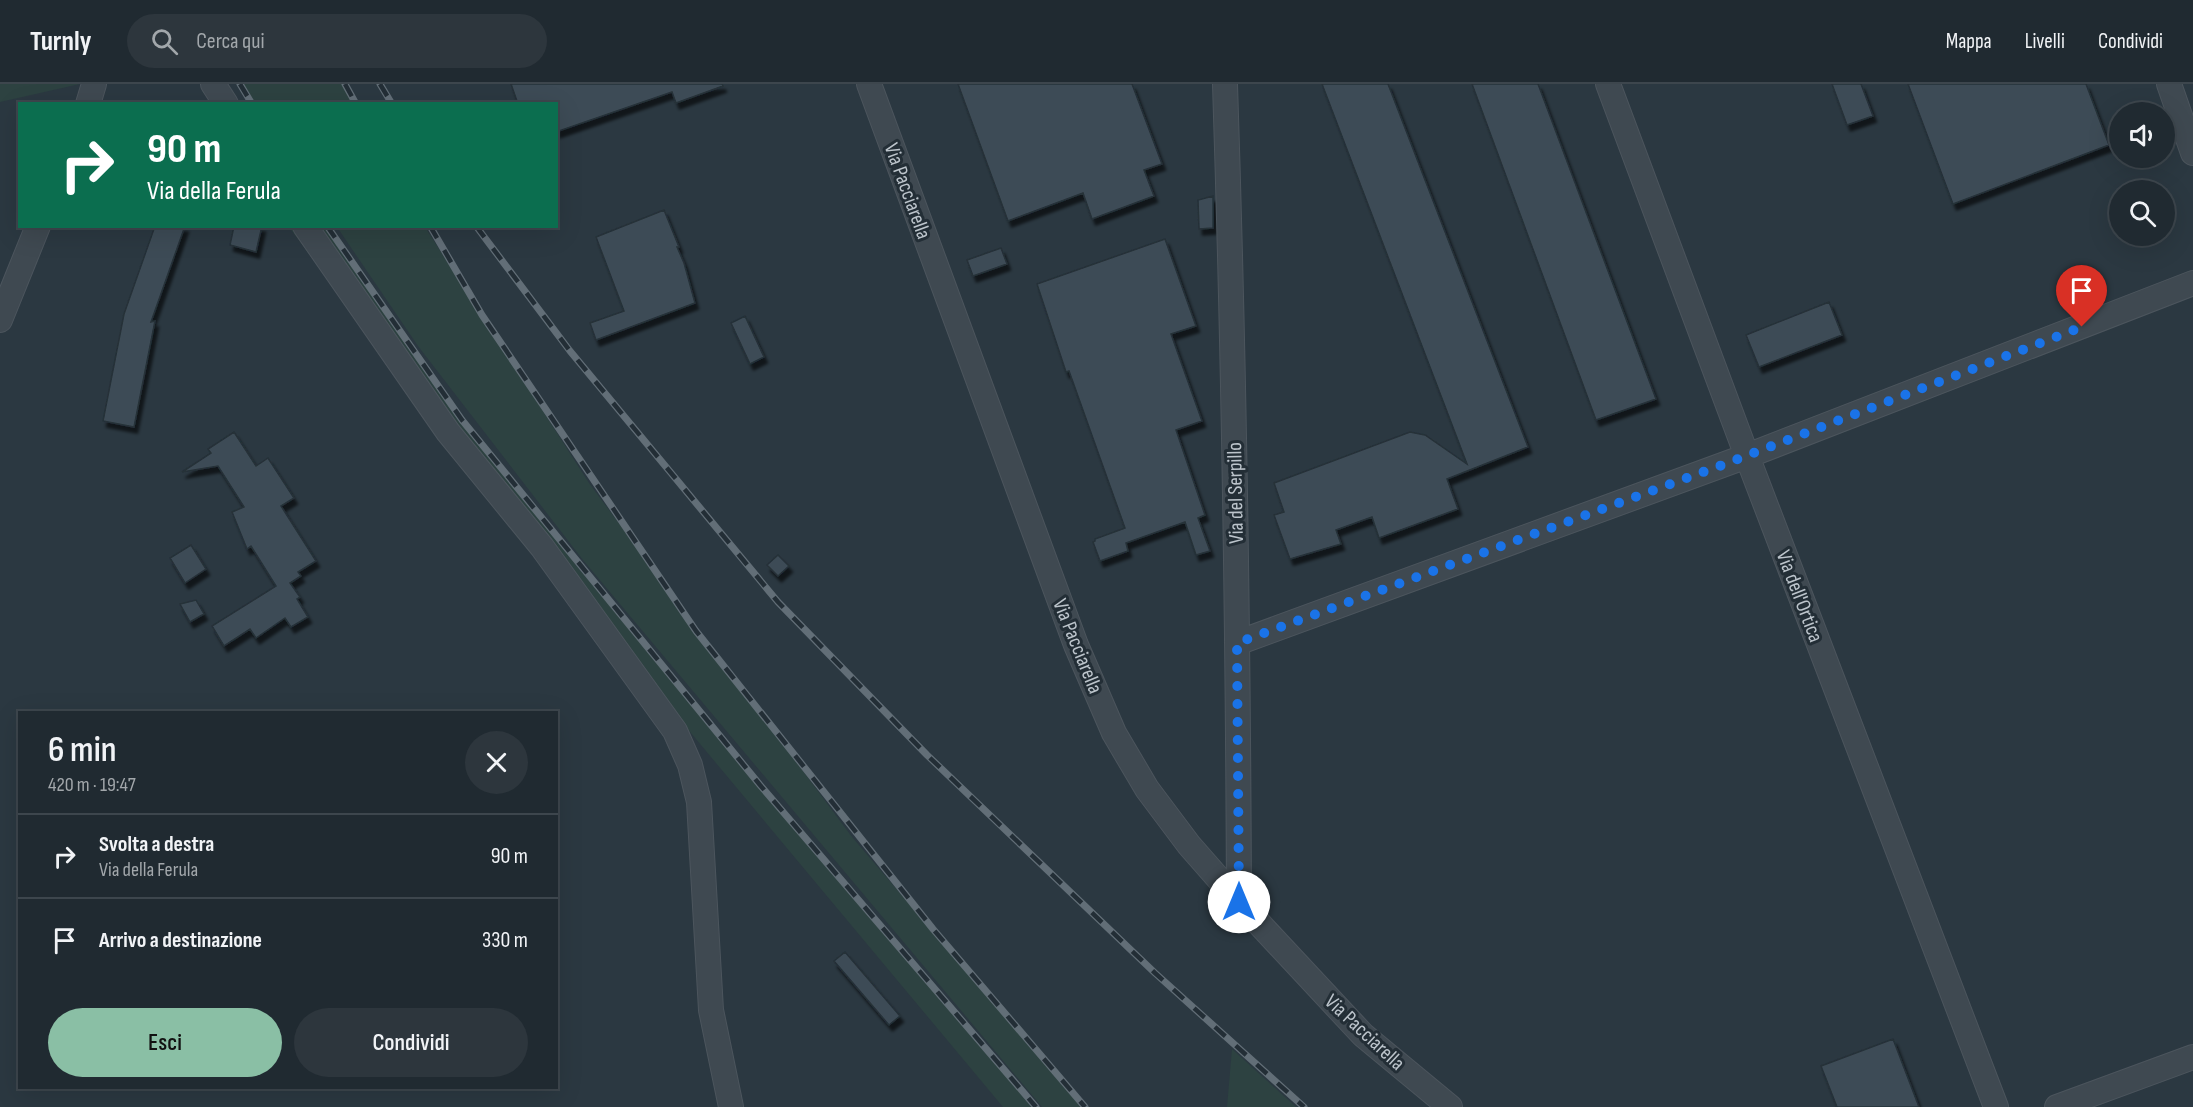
<!DOCTYPE html>
<html lang="it">
<head>
<meta charset="utf-8">
<style>
	body { margin:0; font-family:"Sofia Sans Condensed",sans-serif; background:#2d363d; color:#f1f3f6; height:100vh; display:flex; flex-direction:column; font-size:22px; white-space:nowrap }
	* { box-sizing:border-box; margin:0 }
	p { font-size:20px; color:#a2a7ab }
	.icon { flex:none; width:33px; height:33px; fill:none; stroke:currentColor; stroke-width:2; stroke-linecap:round; stroke-linejoin:round }
	.map { position:relative; flex:1; overflow:hidden }
	.panel { position:absolute; left:18px; top:627px; width:540px; height:378px; display:flex; flex-direction:column; background:#202a31; border-radius:0px; box-shadow:0 6px 24px #0002,0 0 0 2px #3d464d }
	.panel>* { flex:none }
	.banner { position:absolute; left:18px; top:18px; width:540px; height:126px; border-radius:0px; box-shadow:0 6px 24px #0002,0 0 0 2px #3d464d; background:#0b6e4f; color:#fff; overflow:hidden }
	.tools { position:absolute; left:2109px; top:18px; display:grid; gap:12px }
	.tools a { display:grid; place-items:center; width:66px; height:66px; border-radius:50%; background:#202a31; box-shadow:0 6px 24px #0002,0 0 0 2px #3d464d; font-size:30px }
	.pin { position:absolute; display:grid; place-items:center; width:51px; height:51px; color:#fff; margin:-62px -26px; border-radius:50% 50% 50% 0; rotate:-45deg; box-shadow:0 0 6px #0007 }
	.pin .icon { rotate:45deg }
	.me { position:absolute; width:66px; margin:-33px; rotate:0deg; stroke-linejoin:round; filter:drop-shadow(0 0 4px #0008) }
	.turn { display:flex; align-items:center; gap:21px; height:126px; padding:0 30px; font-size:27px }
	.turn .icon { width:78px; height:78px; stroke-width:2.5 }
	.turn b { display:block; font-size:42px; line-height:51px }
	.round { display:grid; place-items:center; flex:none; width:63px; height:63px; border-radius:32px; background:#2d363d }
	.headline { display:flex; align-items:center; justify-content:space-between; height:102px; padding:0 30px }
	h1 { font-size:36px; font-weight:600; line-height:45px }
	.cta { display:flex; gap:12px; margin-top:auto; padding:12px 30px }
	.cta a { flex:1; height:69px; border-radius:36px; background:#8abfa5; color:#111; font-size:24px; font-weight:600; line-height:69px; text-align:center }
	.cta a+a { background:#2d363d; color:#f1f3f6 }
	ul { padding:0; list-style:none }
	li { display:flex; align-items:center; gap:18px; height:84px; padding:0 30px; border-top:2px solid #3d464d }
	li div { flex:1 }
	li b { display:block; font-size:22px }
	li em { font-style:normal }
	header { display:flex; align-items:center; gap:36px; box-sizing:border-box; height:84px; padding:0 30px; background:#202a31; border-bottom:2px solid #3d464d }
	header strong { font-size:28px }
	nav { display:flex; gap:33px; margin-inline-start:auto; font-size:21px }
	.search { width:420px; height:54px; background:#2d363d; display:flex; align-items:center; gap:15px; box-sizing:border-box; padding:0 21px; border-radius:33px; color:#a2a7ab; font-size:22px }
	.map>svg:first-child { display:block }
	.green { fill:#2d4241 }
	.building { fill:#3e4c56; stroke:#253038; stroke-width:1.5; filter:url(#shadow) }
	.lines { fill:none; stroke-linecap:round; stroke-linejoin:round }
	.minor-casing { stroke:#4c555d; stroke-width:26 }
	.minor { stroke:#3f4951; stroke-width:24 }
	.rail-casing { stroke:#626e77; stroke-width:7 }
	.rail { stroke:#232e36; stroke-width:4.5; stroke-dasharray:14; stroke-linecap:butt }
	.route { stroke:#1a73e8; stroke-width:10; stroke-dasharray:0 18 }
	.labels { text-anchor:middle; stroke-width:6; stroke-linejoin:round; paint-order:stroke }
	.street-label { font-size:21px; fill:#bcc4cb; stroke:#232e36 }
</style>
</head>
<body>
<header>
<strong>Turnly</strong>
<div class="search"><svg class="icon" aria-label="search" viewBox="0 0 24 24"><circle cx="10" cy="10" r="6"/><path d="M15 15l6 6"/></svg>Cerca qui</div>
<nav><a>Mappa</a><a>Livelli</a><a>Condividi</a></nav>
</header>
<div class="map">
<svg width="2193" height="1023" viewBox="0 0 2193 1023">
	<defs>
		<filter id="shadow"><feDropShadow dx="3.5" dy="6" stdDeviation="1.5" flood-color="#0009"/></filter>
	</defs>
	<rect width="100%" height="100%" fill="#2b3841"/>
	<path class="green" d="M0 0H80L0 18Z
		M241 0H343L354 19H253Z
		M289 143H327L411 267 576 481 1032 1023H1003L459 371Z
		M337 143H425L589 399 852 753 1083 1023H1042L583 476 418 262Z
		M1232 965 1296 1023H1227Z"/>
	<path class="building" d="M511 0H722L723 2 676 19 672 8 556 48V20H518Z
		M958 0H1132L1162 80 1144 86 1154 112 1092 135 1083 109 1008 137Z
		M1322 0H1388L1528 363 1447 395 1458 425 1379 454 1372 433 1336 446 1341 460 1290 475 1274 431 1284 428 1274 399 1410 348 1425 351 1467 380Z
		M1472 0H1538L1656 315 1596 336Z
		M1832 0H1861L1873 32 1847 41Z
		M1908 0H2086L2109 61 1953 120Z
		M1213 112V144L1199 145 1198 116Z
		M664 126 679 163H677L684 179 695 219 596 256 590 239 624 227 596 153Z
		M155 142H185L151 238 155 237 134 343 103 337 124 230Z
		M234 142H262L256 168 230 161Z
		M1165 155 1196 242 1171 250 1202 337 1176 346 1205 431 1198 434 1210 467 1196 471 1185 438 1126 459 1128 467 1100 477 1093 458 1095 457V455L1125 444 1069 287 1066 288 1037 200Z
		M1001 164 1007 180 973 192 967 176Z
		M1829 218 1842 251 1759 283 1746 251Z
		M745 232 764 273 750 280 731 239Z
		M234 348 256 382 268 374 294 414 281 422 316 477 298 488 301 492 290 499 300 513 297 515 308 533 291 543 285 534 256 554 250 545 224 562 212 542 276 502 251 462 247 465 232 428 244 423 218 382 182 388 211 369 208 365Z
		M191 461 206 485 185 499 170 474Z
		M778 471 789 482 778 492 767 481Z
		M196 516 204 530 190 538 180 520Z
		M845 868 900 932 889 941 834 877Z
		M1893 955 1919 1023H1837L1821 982Z"/>
	<g class="lines">
		<defs>
			<path id="minor" d="M213 0 226 20
				M869 0 1076 561 1114 649 1147 705 1189 761 1239 818 1363 951 1450 1023
				M1225 0C1234 273 1238 545 1239 818
				M1608 0 1747 372 1996 1023
				M2169 0 2193 69
				M88 20 94 0
				M305 142 448 348 542 463 675 647 690 681 699 718 711 926 731 1023
				M0 236 38 142
				M1237 559 1747 372 2193 199
				M2057 1023 2193 973"/>
		</defs>
		<use href="#minor" class="minor-casing"/>
		<use href="#minor" class="minor"/>
		<defs>
			<path id="rail" d="M240 0 252 20
				M345 0 356 20
				M380 0 392 20
				M327 142 462 336 760 701 1036 1023
				M430 142 482 231 696 547 933 845 1085 1023
				M476 142 570 267 778 518 927 671 1155 889 1304 1023"/>
		</defs>
		<use href="#rail" class="rail-casing"/>
		<use href="#rail" class="rail"/>
	</g>
	<g class="lines">
		<path class="route" d="M1239 818 1237 559 1725 380 2082 243"/>
	</g>
	<g class="labels">
		<g class="street-label">
			<text transform="translate(908 107) rotate(70)" y="7">Via Pacciarella</text>
			<text transform="translate(1235 409) rotate(-91)" y="7">Via del Serpillo</text>
			<text transform="translate(1800 512) rotate(69)" y="7">Via dell'Ortica</text>
			<text transform="translate(1078 562) rotate(68)" y="7">Via Pacciarella</text>
			<text transform="translate(1365 948) rotate(43)" y="7">Via Pacciarella</text>
		</g>
	</g>
</svg>
<div class="tools">
<a><svg class="icon" aria-label="sound" viewBox="0 0 24 24"><path d="M4 9h4l5-4v14l-5-4H4zM17 9q2 3 0 6"/></svg></a>
<a><svg class="icon" aria-label="search" viewBox="0 0 24 24"><circle cx="10" cy="10" r="6"/><path d="M15 15l6 6"/></svg></a>
</div>
<div class="pin" style="left:2082px;top:243px;background:#d93025"><svg class="icon" aria-label="arrive" viewBox="0 0 24 24"><path d="M6 21V4h12l-3 4 3 4H6"/></svg></div>
<svg class="me" style="left:1239px;top:818px" viewBox="-20 -20 40 40"><circle r="19" fill="#fff"/><path d="M0-13L10 11 0 6-10 11z" fill="#1a73e8"/></svg>
<div class="banner">
<div class="turn"><svg class="icon" aria-label="right" viewBox="0 0 24 24"><path d="M7 20v-9h11M14 6l5 5-5 5"/></svg><div><b>90 m</b>Via della Ferula</div></div>
</div>
<section class="panel">
<div class="headline"><div><h1>6 min</h1><p>420 m · 19:47</p></div><a class="round"><svg class="icon" aria-label="close" viewBox="0 0 24 24"><path d="M6 6l12 12M18 6L6 18"/></svg></a></div>
<ul>
<li><svg class="icon" aria-label="right" viewBox="0 0 24 24"><path d="M7 20v-9h11M14 6l5 5-5 5"/></svg><div><b>Svolta a destra</b><p>Via della Ferula</p></div><em>90 m</em></li>
<li><svg class="icon" aria-label="arrive" viewBox="0 0 24 24"><path d="M6 21V4h12l-3 4 3 4H6"/></svg><div><b>Arrivo a destinazione</b></div><em>330 m</em></li>
</ul>
<div class="cta"><a>Esci</a><a>Condividi</a></div>
</section>
</div>
</body>
</html>
